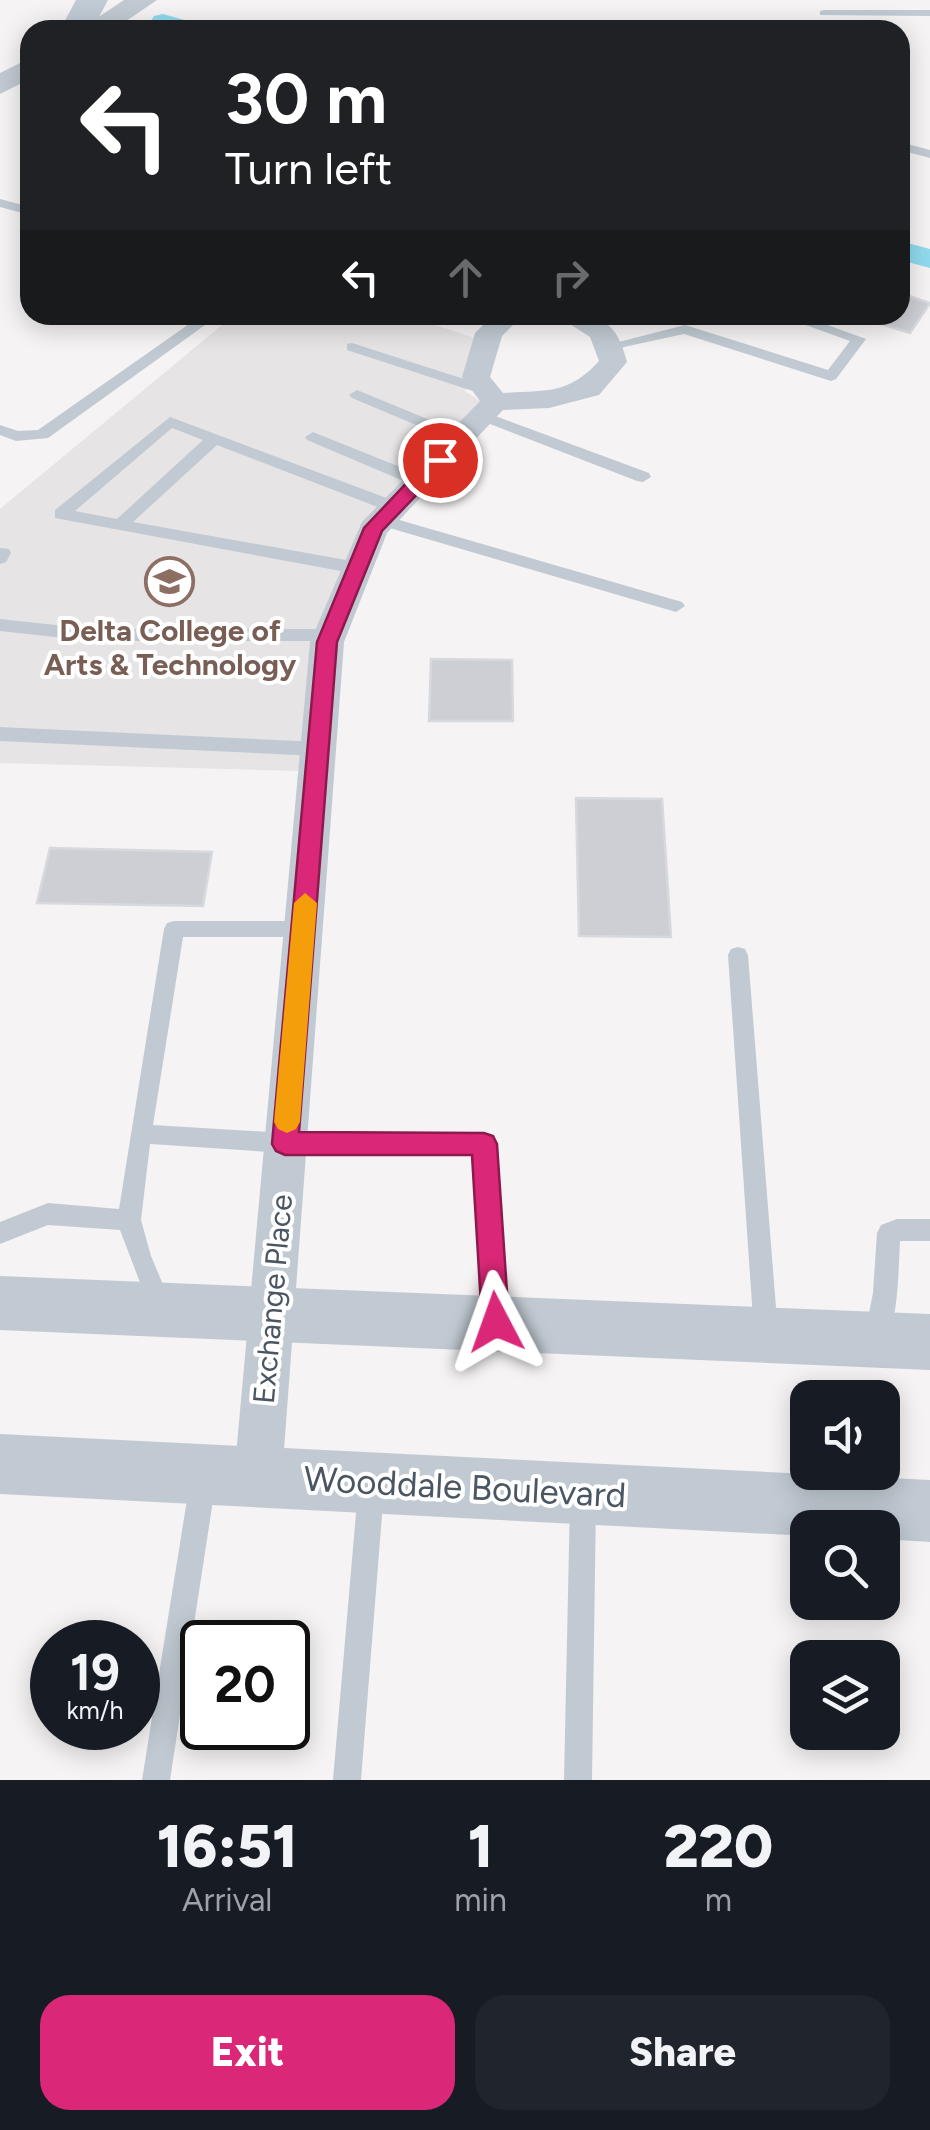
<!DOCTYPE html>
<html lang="en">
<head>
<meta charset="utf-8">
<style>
	body { margin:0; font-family:Figtree,sans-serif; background:#20242c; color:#f1f3f6; height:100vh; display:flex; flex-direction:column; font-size:38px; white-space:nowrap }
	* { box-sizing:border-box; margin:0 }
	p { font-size:32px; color:#9ea1a6 }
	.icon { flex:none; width:55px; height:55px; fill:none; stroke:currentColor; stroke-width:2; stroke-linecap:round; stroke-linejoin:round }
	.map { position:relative; height:1780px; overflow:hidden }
	.panel { display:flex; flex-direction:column; background:#171b24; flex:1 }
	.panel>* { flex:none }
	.banner { position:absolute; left:20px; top:20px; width:890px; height:305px; border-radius:30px; box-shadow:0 5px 25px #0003; background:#202124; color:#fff; overflow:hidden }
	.fabs { position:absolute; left:790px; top:1380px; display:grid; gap:20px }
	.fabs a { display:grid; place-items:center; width:110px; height:110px; border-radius:20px; background:#171b24; box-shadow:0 5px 25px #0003; font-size:50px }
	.speed { position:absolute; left:30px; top:1620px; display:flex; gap:20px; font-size:50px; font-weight:700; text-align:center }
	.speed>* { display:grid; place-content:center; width:130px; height:130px; border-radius:50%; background:#171b24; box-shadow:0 5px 25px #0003; line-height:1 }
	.speed small { font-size:25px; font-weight:400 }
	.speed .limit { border:5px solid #111; border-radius:15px; background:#fff; color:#111 }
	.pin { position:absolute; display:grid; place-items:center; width:85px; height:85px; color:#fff; margin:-42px; border:5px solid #fff; border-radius:50%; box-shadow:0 2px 10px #0007 }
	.me { position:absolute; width:110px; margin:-55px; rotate:356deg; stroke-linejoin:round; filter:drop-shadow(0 0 8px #0008) }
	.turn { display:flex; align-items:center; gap:35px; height:210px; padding:0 40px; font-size:45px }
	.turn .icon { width:130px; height:130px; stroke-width:2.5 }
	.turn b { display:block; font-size:70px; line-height:85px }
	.lanes { display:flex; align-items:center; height:95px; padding:0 40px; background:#0003; justify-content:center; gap:50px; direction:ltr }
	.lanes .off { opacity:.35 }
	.eta { display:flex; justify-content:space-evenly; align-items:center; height:170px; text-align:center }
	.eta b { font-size:60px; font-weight:800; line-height:70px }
	.cta { display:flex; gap:20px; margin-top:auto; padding:20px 40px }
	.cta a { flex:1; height:115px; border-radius:30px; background:#db2777; color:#fff; font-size:40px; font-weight:800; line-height:115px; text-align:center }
	.cta a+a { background:#20242c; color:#f1f3f6 }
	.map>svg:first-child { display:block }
	.education { fill:#e6e4e5 }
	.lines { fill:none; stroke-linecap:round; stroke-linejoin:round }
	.canal { fill:#90daee; fill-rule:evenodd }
	.building { fill:#cdcfd5; stroke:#d7d9de; stroke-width:2.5 }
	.service { fill:#c1cad2; fill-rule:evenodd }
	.minor { fill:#c1cad2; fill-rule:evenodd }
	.tertiary { fill:#c1cad2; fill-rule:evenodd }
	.secondary { fill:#c1cbd6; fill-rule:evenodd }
	.route { fill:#db2777; stroke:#8e194d; stroke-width:2.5 }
	.slow { fill:#f59e0b }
	.labels { text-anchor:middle; stroke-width:8; stroke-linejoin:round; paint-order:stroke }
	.education-label { font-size:30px; font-weight:bold; fill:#785e54; stroke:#fff }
	.street-label { font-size:30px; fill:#4a5661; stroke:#fff }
	.near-street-label { font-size:35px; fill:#4a5661; stroke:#fff }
</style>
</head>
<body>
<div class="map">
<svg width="930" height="1780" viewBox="0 0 930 1780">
	<rect width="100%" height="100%" fill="#f5f3f3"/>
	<path class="education" d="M234 315H404L478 339 465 391 480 401 370 518 298 771 0 763V509Z"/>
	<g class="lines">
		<path class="canal" d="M163 14 199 24 203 30 154 28 150 22 154 16Z
			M900 241 930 249V268L900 260Z"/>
	</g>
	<path class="building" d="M900 293 930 303 910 333 853 315H900Z
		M431 659 512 660 513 721H429Z
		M576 798 662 799 671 937 579 936Z
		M50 848 212 852 203 906 37 903Z"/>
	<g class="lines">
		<path class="service" d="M824 10H930V16L820 15V11Z
			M900 142 930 150V158L900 150Z
			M0 199 30 207V215L0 207Z
			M202 315H219L48 438 16 441 0 435V425L18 431 38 430Z
			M778 315H800L866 339 836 379 831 381 684 334 610 350 603 346 685 325 828 370 850 341Z
			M352 343 492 388 495 391 492 394H482L347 350V344Z
			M357 390 466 435 468 438 466 441H454L352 398 349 395Z
			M482 411 649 473 651 477 643 482 637 481 477 419 474 416Z
			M170 417 400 503 402 507 394 512 388 511 217 445 133 522 357 562 365 568 363 572 357 574 55 518V510ZM172 428 203 440 117 519 75 511Z
			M313 432 425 477 427 481 425 485H413L307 440 305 437Z
			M382 515 682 602 685 606 676 612 376 524V516Z
			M0 548 9 549 11 553 6 562 0 564Z
			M0 619 92 629H330L339 635 330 641H92L0 631Z
			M0 727 318 742 327 749 318 756 0 741Z
			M174 921H303L310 923 313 929 310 935 303 937H183L153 1125 285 1133 484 1134 492 1137 495 1144 507 1321 504 1329 495 1332 486 1329 483 1321 473 1154 285 1153 150 1144 141 1220 151 1256 172 1306 168 1314 160 1317 152 1314 120 1230 48 1225 0 1244V1222L48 1203 119 1209 164 929 167 923Z
			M738 947 745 949 748 955 778 1333 775 1341 766 1345 757 1341 754 1333 728 955 731 949Z
			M897 1219H930V1241H900C898 1275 899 1314 885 1346L876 1350 867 1346 864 1338 873 1293 877 1233 881 1225Z
			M203 1468 212 1472 216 1481 170 1780H142L190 1481 194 1472Z
			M371 1477 380 1481 384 1490 361 1780H333L358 1490 362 1481Z
			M583 1488 592 1492 596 1501 592 1780H564L570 1501 574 1492Z"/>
		<path class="minor" d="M493 315H523L502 336 490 377 503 393C547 390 568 395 599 361L590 337 556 315C598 315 616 317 627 362L599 395 549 408 503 410 387 533 344 642 282 1477 275 1494 258 1501 241 1494 234 1477 310 642 362 522 480 401 462 377 475 333Z"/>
		<path class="tertiary" d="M124 0H157L113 30H79Z
			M30 58V79L0 94V73Z
			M0 1276 930 1314V1370L0 1330Z
			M0 1434 930 1480V1542L882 1539V1528H808V1536L0 1494Z"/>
		<path class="secondary" d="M76 0H108L92 30H60Z"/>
	</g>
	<path class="route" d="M440 454 446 455V464L382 531 337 642 299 1132 484 1133 493 1136 497 1144 509 1322 505 1332 496 1336 486 1332 482 1322 472 1155H285L276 1151 272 1144 317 642 364 528 433 455Z"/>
	<path class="slow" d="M305 893 317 903 300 1122 296 1129 287 1133 278 1129 274 1122 294 903Z"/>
	<defs>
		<symbol id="university-ring" viewBox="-11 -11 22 22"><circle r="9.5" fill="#fff" stroke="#8d6e63" stroke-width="1.5"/><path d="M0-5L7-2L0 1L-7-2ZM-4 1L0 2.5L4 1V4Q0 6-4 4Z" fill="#8d6e63"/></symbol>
	</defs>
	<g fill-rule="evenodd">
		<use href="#university-ring" x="142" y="554" width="55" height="55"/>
	</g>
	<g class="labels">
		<g class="education-label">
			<text x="170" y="641">Delta College of<tspan x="170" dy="34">Arts &amp; Technology</tspan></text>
		</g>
		<g class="street-label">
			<text transform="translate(273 1299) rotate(-85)" y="10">Exchange Place</text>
		</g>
		<g class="near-street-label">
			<text transform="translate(465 1487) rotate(3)" y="12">Wooddale Boulevard</text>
		</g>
	</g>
</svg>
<div class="fabs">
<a><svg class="icon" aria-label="sound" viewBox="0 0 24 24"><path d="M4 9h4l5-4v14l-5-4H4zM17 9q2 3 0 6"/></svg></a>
<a><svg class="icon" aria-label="search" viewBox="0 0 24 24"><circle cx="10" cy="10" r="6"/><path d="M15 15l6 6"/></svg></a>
<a><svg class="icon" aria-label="layers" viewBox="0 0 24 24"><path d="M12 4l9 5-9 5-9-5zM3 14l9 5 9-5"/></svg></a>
</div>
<div class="speed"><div>19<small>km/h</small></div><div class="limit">20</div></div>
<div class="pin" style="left:440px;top:460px;background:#d93025"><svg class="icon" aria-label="arrive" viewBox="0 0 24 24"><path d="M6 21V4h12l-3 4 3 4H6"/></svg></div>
<svg class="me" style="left:496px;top:1322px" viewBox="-20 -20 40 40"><path d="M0-17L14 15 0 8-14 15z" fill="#db2777" stroke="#fff" stroke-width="4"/></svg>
<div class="banner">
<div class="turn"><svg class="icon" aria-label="left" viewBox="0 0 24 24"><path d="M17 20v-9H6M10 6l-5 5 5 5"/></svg><div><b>30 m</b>Turn left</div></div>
<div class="lanes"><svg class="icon" aria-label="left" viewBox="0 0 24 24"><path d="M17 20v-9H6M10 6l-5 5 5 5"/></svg><svg class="icon off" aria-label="ahead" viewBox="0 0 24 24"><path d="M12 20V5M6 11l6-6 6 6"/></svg><svg class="icon off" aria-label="right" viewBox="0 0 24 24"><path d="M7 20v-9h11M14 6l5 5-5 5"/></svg></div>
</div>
</div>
<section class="panel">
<div class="eta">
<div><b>16:51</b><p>Arrival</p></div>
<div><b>1</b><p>min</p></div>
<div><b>220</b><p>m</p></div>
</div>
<div class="cta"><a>Exit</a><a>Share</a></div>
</section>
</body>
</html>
